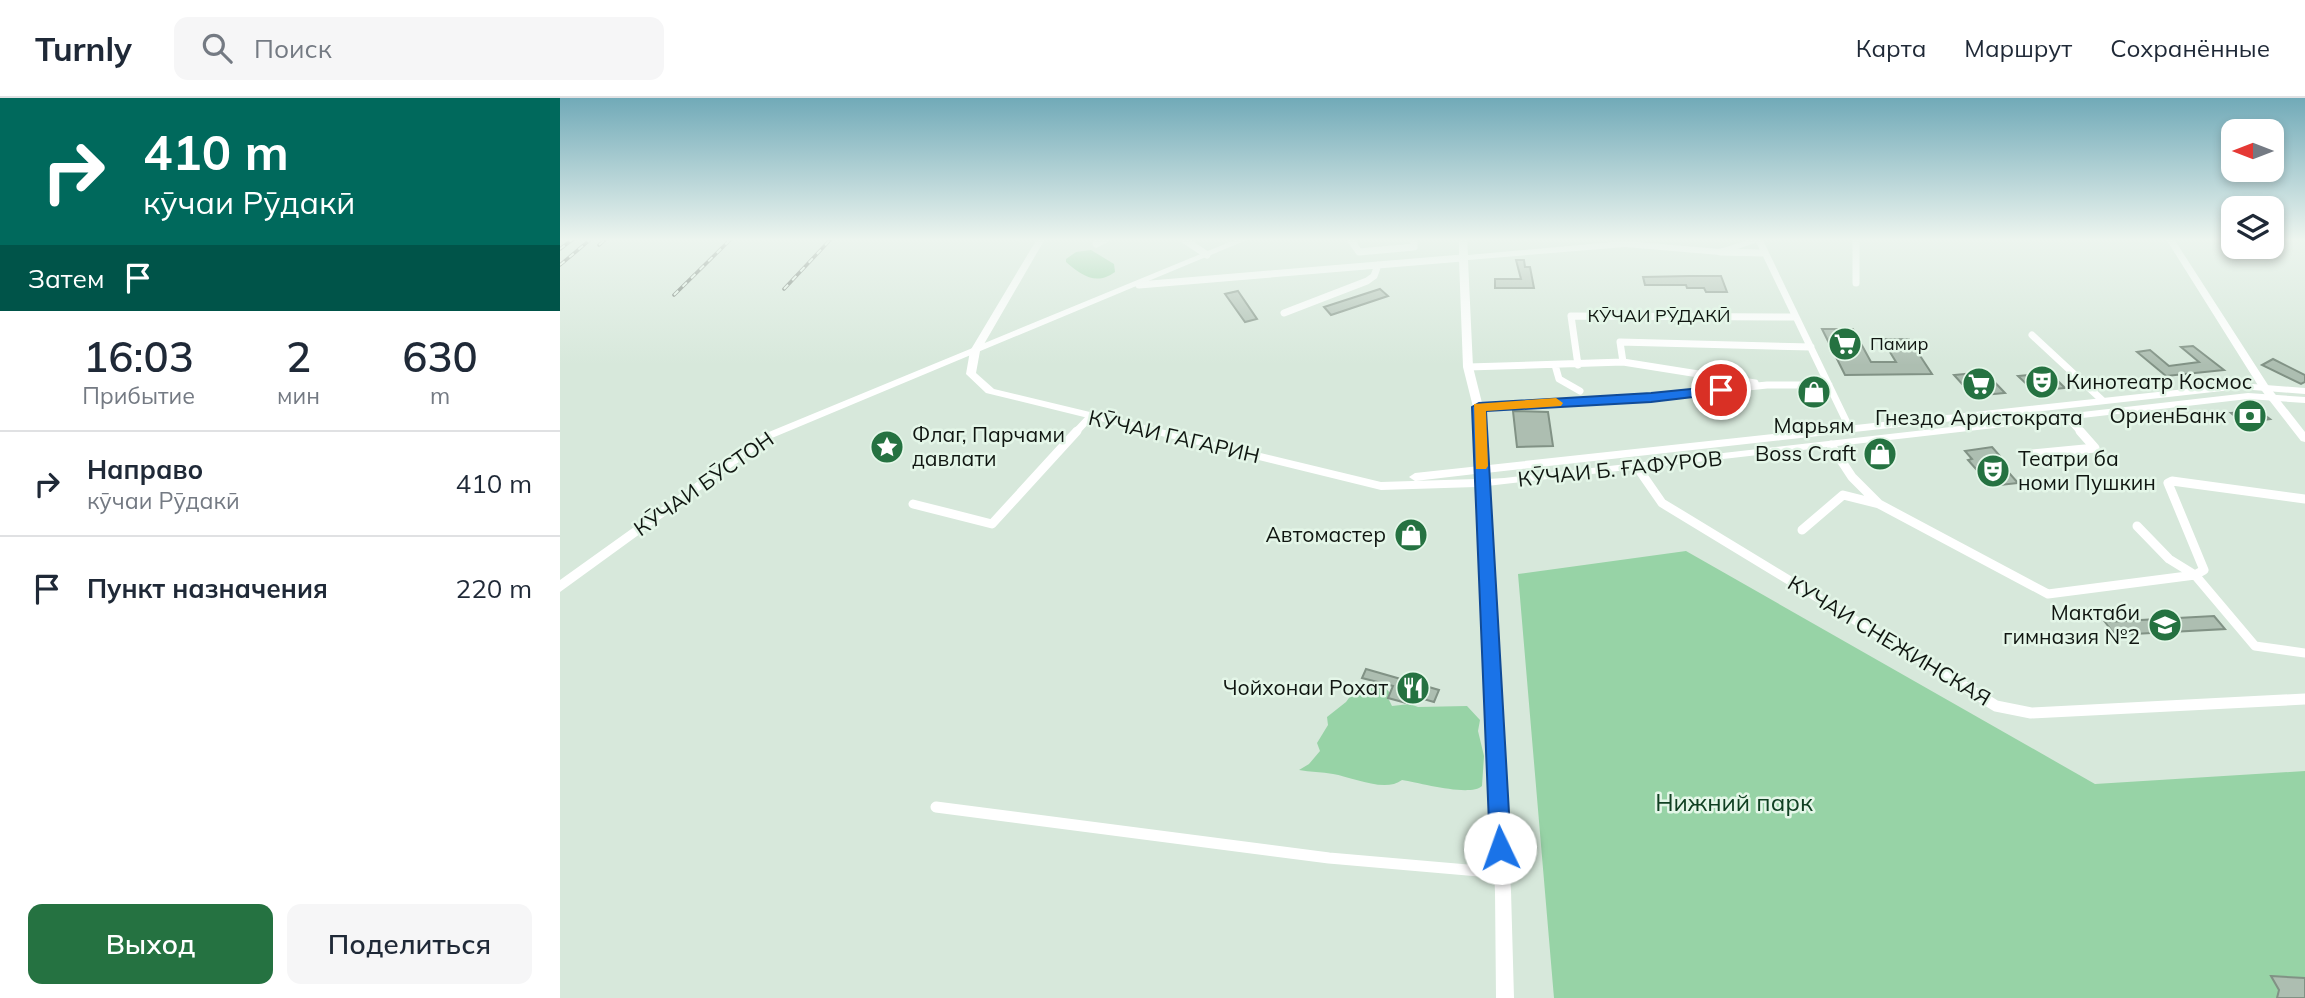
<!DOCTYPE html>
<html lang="ru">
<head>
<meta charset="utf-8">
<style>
	body { margin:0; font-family:Mulish,sans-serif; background:#f6f6f7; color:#1f2937; height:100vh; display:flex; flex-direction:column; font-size:26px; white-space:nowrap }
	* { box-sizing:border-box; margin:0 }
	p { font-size:23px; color:#747a83 }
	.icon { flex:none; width:38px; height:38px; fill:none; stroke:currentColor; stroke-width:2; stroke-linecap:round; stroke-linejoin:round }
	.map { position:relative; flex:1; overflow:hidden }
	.side { display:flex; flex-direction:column; background:#fff; width:560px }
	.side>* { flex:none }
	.hud { background:#00695c; color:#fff; overflow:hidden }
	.needle { width:46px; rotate:270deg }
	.tools { position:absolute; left:1661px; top:21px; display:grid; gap:14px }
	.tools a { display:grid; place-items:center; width:63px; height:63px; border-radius:14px; background:#fff; box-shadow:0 4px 10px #0003; font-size:35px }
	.pin { position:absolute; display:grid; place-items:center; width:60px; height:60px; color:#fff; margin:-30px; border:4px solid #fff; border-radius:50%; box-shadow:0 2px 7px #0007 }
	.me { position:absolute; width:77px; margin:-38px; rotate:357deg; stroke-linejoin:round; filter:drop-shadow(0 0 5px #0008) }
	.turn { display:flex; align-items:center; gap:24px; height:147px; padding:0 28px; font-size:32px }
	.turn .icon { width:91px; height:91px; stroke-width:2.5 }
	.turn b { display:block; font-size:49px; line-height:60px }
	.then { display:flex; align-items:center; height:66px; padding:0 28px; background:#0003; gap:14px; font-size:26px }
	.eta { display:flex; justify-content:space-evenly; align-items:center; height:119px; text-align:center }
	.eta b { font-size:42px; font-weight:600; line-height:49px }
	.button { display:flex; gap:14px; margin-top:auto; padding:14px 28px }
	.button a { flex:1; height:80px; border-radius:14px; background:#257241; color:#fff; font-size:28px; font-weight:600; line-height:80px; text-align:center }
	.button a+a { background:#f6f6f7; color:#1f2937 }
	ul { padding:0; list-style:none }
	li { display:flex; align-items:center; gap:21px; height:105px; padding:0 28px; border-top:2px solid #e0e1e3 }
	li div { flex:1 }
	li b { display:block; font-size:26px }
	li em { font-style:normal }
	header { display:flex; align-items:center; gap:42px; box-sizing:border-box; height:98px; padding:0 35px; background:#fff; border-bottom:2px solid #e0e1e3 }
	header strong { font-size:33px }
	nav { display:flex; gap:38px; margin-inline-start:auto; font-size:24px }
	.search { width:490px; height:63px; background:#f6f6f7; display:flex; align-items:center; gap:18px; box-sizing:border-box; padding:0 24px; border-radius:14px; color:#747a83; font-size:26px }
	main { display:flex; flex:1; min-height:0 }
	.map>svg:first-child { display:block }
	.green { fill:#97d3a6 }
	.building { fill:#adbeb1; stroke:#819285; stroke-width:2 }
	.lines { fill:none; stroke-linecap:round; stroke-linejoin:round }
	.minor-far2 { stroke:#fff; stroke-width:7 }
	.minor-far1 { stroke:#fff; stroke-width:9 }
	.minor { stroke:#fff; stroke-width:11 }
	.tertiary { fill:#fff; fill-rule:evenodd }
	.secondary { fill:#fff; fill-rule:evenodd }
	.rail-casing { stroke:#5d685f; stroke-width:3.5 }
	.rail { stroke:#e4f6e8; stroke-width:2; stroke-dasharray:6; stroke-linecap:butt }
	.route { fill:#1a73e8; stroke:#114b97; stroke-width:2 }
	.slow { fill:#f59e0b }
	.labels { text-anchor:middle; stroke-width:5; stroke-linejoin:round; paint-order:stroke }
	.far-street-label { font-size:18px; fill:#101611; stroke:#e4f6e8 }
	.far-poi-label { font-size:18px; fill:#101611; stroke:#e4f6e8; text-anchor:start }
	.poi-label { font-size:21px; fill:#101611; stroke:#e4f6e8; text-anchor:end }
	.street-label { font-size:21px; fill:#101611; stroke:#e4f6e8 }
	.near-park-label { font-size:24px; fill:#104022; stroke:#e4f6e8 }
</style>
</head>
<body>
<header>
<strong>Turnly</strong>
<div class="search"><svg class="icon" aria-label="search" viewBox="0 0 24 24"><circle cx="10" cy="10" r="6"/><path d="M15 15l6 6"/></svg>Поиск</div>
<nav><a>Карта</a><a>Маршрут</a><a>Сохранённые</a></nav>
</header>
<main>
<section class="side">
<div class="hud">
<div class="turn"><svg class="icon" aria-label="right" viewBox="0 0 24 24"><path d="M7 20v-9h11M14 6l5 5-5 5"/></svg><div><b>410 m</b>кӯчаи Рӯдакӣ</div></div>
<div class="then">Затем<svg class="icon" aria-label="arrive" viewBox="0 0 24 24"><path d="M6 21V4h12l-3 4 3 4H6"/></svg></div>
</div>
<div class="eta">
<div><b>16:03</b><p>Прибытие</p></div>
<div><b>2</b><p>мин</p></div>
<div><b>630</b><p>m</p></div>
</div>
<ul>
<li><svg class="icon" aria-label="right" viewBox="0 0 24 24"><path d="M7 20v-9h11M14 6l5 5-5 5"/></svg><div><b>Направо</b><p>кӯчаи Рӯдакӣ</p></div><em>410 m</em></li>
<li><svg class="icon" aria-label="arrive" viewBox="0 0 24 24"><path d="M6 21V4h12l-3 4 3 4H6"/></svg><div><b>Пункт назначения</b></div><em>220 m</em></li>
</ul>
<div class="button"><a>Выход</a><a>Поделиться</a></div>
</section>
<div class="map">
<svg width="1745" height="900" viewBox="0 0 1745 900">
	<rect width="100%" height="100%" fill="#d7e8db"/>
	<path class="green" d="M531 152 554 166 555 174C536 188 521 177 506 164V161L516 154Z
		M1126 453 1535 686 1745 673V900H994L958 476Z
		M800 585 822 586 830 595 828 600 832 608 850 606 858 609 907 608 920 622 918 633 924 658 922 688C910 699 861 685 842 682 825 695 792 679 773 676 762 674 750 674 739 672L749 666 760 653 757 645 768 627 767 619 786 604Z"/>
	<path class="building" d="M956 162H964L965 169H970L974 190H935V181H961Z
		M1129 178H1161L1167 194H1146L1144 190H1127L1126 187H1085L1083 179Z
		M820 191 828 198 771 217 764 209Z
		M678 193 697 221 685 224 665 196Z
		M1262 231H1293L1311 264H1336L1322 241H1349L1372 276 1285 277Z
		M1633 248 1664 272 1606 278 1577 254 1590 252 1609 268 1639 264 1621 249Z
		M1713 261 1745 277V284L1741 286 1702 267Z
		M1425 274 1445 295 1413 298 1394 277Z
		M1490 275 1505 290 1474 293 1458 278Z
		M1698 312 1710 321 1683 325 1671 315Z
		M953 313 988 314 993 348 957 349Z
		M1432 349 1440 358 1435 359 1458 385 1431 388 1408 362 1412 361 1405 353Z
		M1654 518 1665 531 1555 537 1545 524Z
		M806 571 879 592 874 604 853 598 850 606 828 600 833 588 802 580Z
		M1711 878 1745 880V900H1717L1719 892Z"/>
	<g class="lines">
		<path class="minor-far2" d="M623 141 647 157
			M790 141 799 154 854 149V141
			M1296 141V185
			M1199 142 1290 331
			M536 146 546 141
			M1160 154 1204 155
			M579 187 902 160
			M724 215 807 183 814 178 818 167
			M1472 237 1542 302
			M1063 264 1060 244 1251 249
			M995 267 999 281 1020 293
			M1018 267 1011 218 1236 219
			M908 269 1063 264 1195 285
			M918 309 1091 299 1207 287H1269
			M1507 319 1522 335
			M515 335 530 319"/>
		<path class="minor-far1" d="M1471 356 1535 350 1520 333
			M1077 369 1102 405 1395 583
			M353 406 432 426 517 333
			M1319 406 1488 496 1635 477 1644 472 1608 385 1612 383 1745 401
			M1577 428 1609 461 1635 477 1695 548 1745 555
			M1242 432 1283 397 1319 406 1292 379 1271 347"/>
		<path class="minor" d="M1392 581 1436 608 1471 615 1745 601
			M376 709 769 760 942 775"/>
		<path class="tertiary" d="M677 141H689L212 340 0 494V482L204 336Z
			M899 141H907L908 157 1065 143 1160 151 1192 141H1206L1160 157 1065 149 908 162 913 269 923 309 927 372 921 376 915 372 913 309 903 269 899 162 898 160 899 158Z
			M1606 141H1614L1708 287 1745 334V344L1741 343 1699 289Z"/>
		<path class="secondary" d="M477 141H485L420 253 416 275 434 291 821 384 916 381 915 376 855 383 849 379 855 375 1680 285 1745 290V296L1680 291 926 375 927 381 944 380 1688 295 1745 299V305L1688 301 927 388 951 793 954 900H936L935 793 916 389 821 392 426 295 406 276 410 253Z"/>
		<defs>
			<path id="rail" d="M39 147 46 141
				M0 151 13 141
				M0 167 31 141
				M224 191 271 141
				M114 197 171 141"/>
		</defs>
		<use href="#rail" class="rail-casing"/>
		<use href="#rail" class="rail"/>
	</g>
	<linearGradient id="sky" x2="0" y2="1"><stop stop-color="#71aab8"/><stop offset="0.53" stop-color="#edf5ef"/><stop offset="1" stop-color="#edf5ef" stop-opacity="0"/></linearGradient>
	<rect width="1745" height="267" fill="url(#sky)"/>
	<path class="route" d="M1161 288 1166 289V295L1091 304 926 313 951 750 948 757 940 760 933 757 930 750 912 309 919 305 1091 295Z"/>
	<path class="slow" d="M996 300 1003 305 1001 308 926 313 928 368 926 371H916L914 306Z"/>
	<defs>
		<symbol id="supermarket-disc" viewBox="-11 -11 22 22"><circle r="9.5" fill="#257241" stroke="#e4f6e8"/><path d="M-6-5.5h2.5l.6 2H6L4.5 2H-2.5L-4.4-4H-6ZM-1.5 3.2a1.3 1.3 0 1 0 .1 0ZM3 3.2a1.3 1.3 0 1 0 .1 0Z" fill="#fff"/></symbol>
		<symbol id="theatre-disc" viewBox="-11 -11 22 22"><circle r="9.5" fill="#257241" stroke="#e4f6e8"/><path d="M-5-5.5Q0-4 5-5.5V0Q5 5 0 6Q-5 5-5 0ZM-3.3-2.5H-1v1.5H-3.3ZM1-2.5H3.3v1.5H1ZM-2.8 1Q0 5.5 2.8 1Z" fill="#fff"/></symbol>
		<symbol id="shop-disc" viewBox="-11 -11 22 22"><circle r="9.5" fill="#257241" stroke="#e4f6e8"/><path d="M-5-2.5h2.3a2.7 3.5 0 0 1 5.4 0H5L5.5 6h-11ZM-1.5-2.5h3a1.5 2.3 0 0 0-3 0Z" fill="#fff"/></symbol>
		<symbol id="bank-disc" viewBox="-11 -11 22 22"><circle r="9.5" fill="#257241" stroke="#e4f6e8"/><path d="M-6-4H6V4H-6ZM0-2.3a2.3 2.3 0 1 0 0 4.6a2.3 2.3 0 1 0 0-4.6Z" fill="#fff"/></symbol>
		<symbol id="sight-disc" viewBox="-11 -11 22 22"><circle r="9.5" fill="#257241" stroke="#e4f6e8"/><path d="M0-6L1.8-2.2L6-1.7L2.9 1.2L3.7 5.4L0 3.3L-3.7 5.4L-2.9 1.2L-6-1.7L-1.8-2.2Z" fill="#fff"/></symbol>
		<symbol id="school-disc" viewBox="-11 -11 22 22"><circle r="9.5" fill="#257241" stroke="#e4f6e8"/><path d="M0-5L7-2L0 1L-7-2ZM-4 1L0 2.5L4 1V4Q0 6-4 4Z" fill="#fff"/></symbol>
		<symbol id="restaurant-disc" viewBox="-11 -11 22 22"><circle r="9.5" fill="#257241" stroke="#e4f6e8"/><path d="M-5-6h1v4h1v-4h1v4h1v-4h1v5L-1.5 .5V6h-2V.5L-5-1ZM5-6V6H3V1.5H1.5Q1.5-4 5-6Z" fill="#fff"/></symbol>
	</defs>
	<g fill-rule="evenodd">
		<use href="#supermarket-disc" x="1266" y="227" width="38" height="38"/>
		<use href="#theatre-disc" x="1463" y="265" width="38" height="38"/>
		<use href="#supermarket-disc" x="1400" y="267" width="38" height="38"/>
		<use href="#shop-disc" x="1235" y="275" width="38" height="38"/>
		<use href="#bank-disc" x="1671" y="299" width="38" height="38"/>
		<use href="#sight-disc" x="308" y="330" width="38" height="38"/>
		<use href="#shop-disc" x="1301" y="337" width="38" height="38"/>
		<use href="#theatre-disc" x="1414" y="354" width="38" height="38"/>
		<use href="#shop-disc" x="832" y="418" width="38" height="38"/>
		<use href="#school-disc" x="1586" y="508" width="38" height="38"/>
		<use href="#restaurant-disc" x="834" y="571" width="38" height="38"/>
	</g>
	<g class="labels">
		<g class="far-street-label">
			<text x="1099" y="224">КӮЧАИ РӮДАКӢ</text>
		</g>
		<g class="far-poi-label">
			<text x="1310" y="252">Памир</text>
		</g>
		<g class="poi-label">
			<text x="1506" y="291" text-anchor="start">Кинотеатр Космос</text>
			<text x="1666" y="325">ОриенБанк</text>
			<text x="1419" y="327" text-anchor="middle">Гнездо Аристократа</text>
			<text x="1254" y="335" text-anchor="middle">Марьям</text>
			<text x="352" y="344" text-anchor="start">Флаг, Парчами<tspan x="352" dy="24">давлати</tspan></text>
			<text x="1296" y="363">Boss Craft</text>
			<text x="1458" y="368" text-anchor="start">Театри ба<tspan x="1458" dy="24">номи Пушкин</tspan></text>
			<text x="826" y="444">Автомастер</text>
			<text x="1580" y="522">Мактаби<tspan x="1580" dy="24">гимназия №2</tspan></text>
			<text x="828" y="597">Чойхонаи Рохат</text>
		</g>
		<g class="street-label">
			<text transform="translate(614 339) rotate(13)" y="7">КӮЧАИ ГАГАРИН</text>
			<text transform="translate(1060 371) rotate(-6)" y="7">КӮЧАИ Б. ҒАФУРОВ</text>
			<text transform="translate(144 386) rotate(-35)" y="7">КӮЧАИ БӮСТОН</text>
			<text transform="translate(1329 543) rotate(31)" y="7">КУЧАИ СНЕЖИНСКАЯ</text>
		</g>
		<g class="near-park-label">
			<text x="1174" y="713">Нижний парк</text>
		</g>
	</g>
</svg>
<div class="tools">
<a><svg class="needle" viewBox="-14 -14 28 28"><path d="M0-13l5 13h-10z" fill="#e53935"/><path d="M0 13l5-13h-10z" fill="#747a83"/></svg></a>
<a><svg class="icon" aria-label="layers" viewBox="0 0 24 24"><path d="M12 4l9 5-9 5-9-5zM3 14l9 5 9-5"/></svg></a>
</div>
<div class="pin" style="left:1161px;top:292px;background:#d93025"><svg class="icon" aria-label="arrive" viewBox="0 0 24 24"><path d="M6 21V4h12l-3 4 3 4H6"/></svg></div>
<svg class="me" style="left:940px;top:750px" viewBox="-20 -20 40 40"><circle r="19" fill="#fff"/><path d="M0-13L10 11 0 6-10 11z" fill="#1a73e8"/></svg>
</div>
</main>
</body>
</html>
